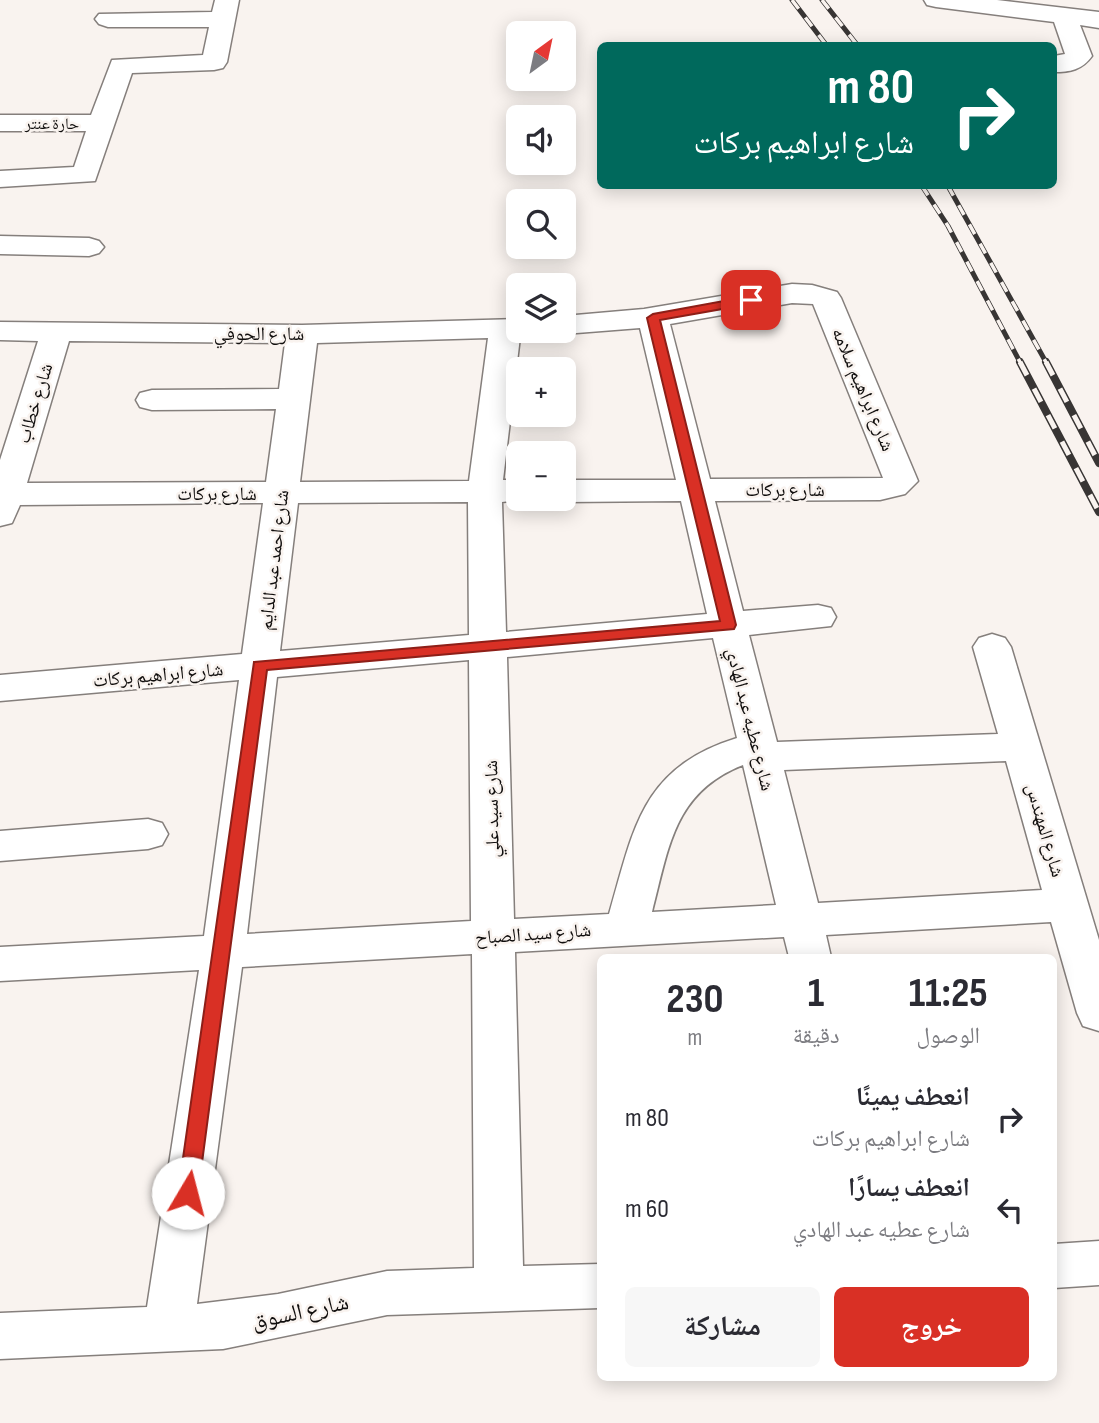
<!DOCTYPE html>
<html lang="ar">
<head>
<meta charset="utf-8">
<style>
	body { margin:0; font-family:"Sofia Sans Condensed","Noto Naskh Arabic",sans-serif; background:#f7f7f7; color:#2b2b33; direction:rtl; height:100vh; display:flex; flex-direction:column; font-size:26px; white-space:nowrap }
	* { box-sizing:border-box; margin:0 }
	p { font-size:23px; color:#7c7c81 }
	.icon { flex:none; width:38px; height:38px; fill:none; stroke:currentColor; stroke-width:2; stroke-linecap:round; stroke-linejoin:round }
	.map { position:relative; flex:1; overflow:hidden; direction:ltr }
	.details { position:absolute; left:597px; top:954px; width:460px; height:427px; display:flex; flex-direction:column; background:#fff; border-radius:10px; box-shadow:0 4px 18px #0003; direction:rtl }
	.details>* { flex:none }
	.banner { position:absolute; left:597px; top:42px; width:460px; height:147px; border-radius:10px; box-shadow:0 4px 18px #0003; direction:rtl; background:#00695c; color:#fff; overflow:hidden }
	.needle { width:46px; rotate:33deg }
	.buttons { position:absolute; left:506px; top:21px; display:grid; gap:14px }
	.buttons a { display:grid; place-items:center; width:70px; height:70px; border-radius:10px; background:#fff; box-shadow:0 4px 18px #0003; font-size:35px }
	.pin { position:absolute; display:grid; place-items:center; width:60px; height:60px; color:#fff; margin:-30px; border-radius:14px; box-shadow:0 4px 10px #0006 }
	.me { position:absolute; width:77px; margin:-38px; rotate:8deg; stroke-linejoin:round; filter:drop-shadow(0 0 5px #0008) }
	.turn { display:flex; align-items:center; gap:24px; height:147px; padding:0 28px; font-size:32px }
	.turn .icon { width:91px; height:91px; stroke-width:2.5 }
	.turn b { display:block; font-size:49px; line-height:60px }
	.eta { display:flex; justify-content:space-evenly; align-items:center; height:119px; text-align:center }
	.eta b { font-size:42px; font-weight:700; line-height:49px }
	.action { display:flex; gap:14px; margin-top:auto; padding:14px 28px }
	.action a { flex:1; height:80px; border-radius:10px; background:#d93025; color:#fff; font-size:28px; font-weight:700; line-height:80px; text-align:center }
	.action a+a { background:#f7f7f7; color:#2b2b33 }
	ul { padding:0; list-style:none }
	li { display:flex; align-items:center; gap:21px; height:91px; padding:0 28px }
	li div { flex:1 }
	li b { display:block; font-size:26px }
	li em { font-style:normal }
	.map>svg:first-child { display:block }
	.lines { fill:none; stroke-linecap:round; stroke-linejoin:round }
	.minor-casing { stroke:#857f7c; stroke-width:3 }
	.minor { fill:#fff; fill-rule:evenodd }
	.rail-far1-casing { stroke:#383534; stroke-width:5 }
	.rail-casing { stroke:#383534; stroke-width:8 }
	.rail-far1 { stroke:#f9f3ef; stroke-width:3.5; stroke-dasharray:11; stroke-linecap:butt }
	.rail { stroke:#f9f3ef; stroke-width:5; stroke-dasharray:15; stroke-linecap:butt }
	.route { fill:#d93025; stroke:#8d1f18; stroke-width:2 }
	.labels { text-anchor:middle; stroke-width:5; stroke-linejoin:round; paint-order:stroke }
	.far-street-label { font-size:16px; fill:#100e0d; stroke:#f9f3ef }
	.street-label { font-size:19px; fill:#100e0d; stroke:#f9f3ef }
	.near-street-label { font-size:23px; fill:#100e0d; stroke:#f9f3ef }
</style>
</head>
<body>
<div class="map">
<svg width="1099" height="1423" viewBox="0 0 1099 1423">
	<rect width="100%" height="100%" fill="#f9f3ef"/>
	<g class="lines">
		<defs>
			<path id="minor" d="M215 0H239L227 62 223 68 214 70 132 73 95 181 0 187V171L74 167 86 131H0V115H91L112 60 203 55 209 27H108L99 24 95 19 99 14 212 12Z
				M924 0H997L1099 12V28L1080 25 1092 56C1082 70 1070 72 1054 72V56L1065 54 1054 22 936 7 927 5Z
				M0 236 89 238 99 241 104 247 99 253 89 256 0 254Z
				M792 284 812 285 837 292 841 298 918 481 905 494 880 500 715 501 743 611 818 605 831 608 836 617 831 626 749 635 777 742 998 734 973 647 979 638 992 634 1005 638 1011 647 1099 940V1031L1083 1026 1077 1013 1051 922 826 935 831 957H789L784 937 515 952 523 1266 600 1264V1308L387 1315 223 1349 0 1359V1313L147 1307 199 970 0 981V947L204 936 239 680 0 701V675L242 654 263 503 20 505 12 523 0 526V460L38 341 0 340V322L302 325 518 319V331H532L520 337 503 480H518V499H529L502 502 506 632 707 614 681 501 564 502 553 499H564V480H676L640 328 564 334 553 332 564 331V316L644 309ZM792 303 813 304 883 478 710 479 670 324ZM488 338 469 481 300 482 317 343ZM69 341 285 343 279 389 152 390 140 393 136 400 140 407 152 410 276 409 266 482 27 483ZM468 502 469 635 280 651 298 503ZM713 638 737 738C641 768 634 828 609 914L514 919 507 657ZM469 660 471 921 247 934 277 677ZM1006 761 1042 890 818 903 784 770ZM743 765 776 905 652 912C669 847 674 792 743 765ZM472 954 474 1268 387 1271 278 1294 197 1304 242 967Z
				M148 819 162 823 168 834 162 845 148 849 0 861V831Z
				M1099 1241V1285L1054 1288V1244Z"/>
		</defs>
		<use href="#minor" class="minor-casing"/>
		<use href="#minor" class="minor"/>
		<defs>
			<path id="rail-far1" d="M792 0 827 46
				M822 0 858 46
				M922 186 948 226 1021 364
				M948 186 1047 364"/>
			<path id="rail" d="M1020 362 1099 512
				M1046 362 1099 463"/>
		</defs>
		<use href="#rail-far1" class="rail-far1-casing"/>
		<use href="#rail" class="rail-casing"/>
		<use href="#rail-far1" class="rail-far1"/>
		<use href="#rail" class="rail"/>
	</g>
	<path class="route" d="M751 296 757 300 756 303 660 320 736 625 734 629 267 670 198 1193 195 1199 188 1202 181 1199 178 1193 254 662 720 621 647 318 653 314Z"/>
	<g class="labels">
		<g class="far-street-label">
			<text x="52" y="129">حارة عنتر</text>
		</g>
		<g class="street-label">
			<text x="259" y="340">شارع الحوفي</text>
			<text transform="translate(864 389) rotate(67)" y="7">شارع ابراهيم سلامه</text>
			<text transform="translate(34 403) rotate(-73)" y="7">شارع خطاب</text>
			<text x="785" y="496">شارع بركات</text>
			<text x="217" y="500">شارع بركات</text>
			<text transform="translate(273 560) rotate(-83)" y="7">شارع احمد عبد الدايم</text>
			<text transform="translate(158 674) rotate(-5)" y="7">شارع ابراهيم بركات</text>
			<text transform="translate(751 719) rotate(76)" y="7">شارع عطيه عبد الهادي</text>
			<text transform="translate(491 809) rotate(-91)" y="7">شارع سيد علي</text>
			<text transform="translate(1046 830) rotate(74)" y="7">شارع المهندس</text>
			<text transform="translate(533 933) rotate(-4)" y="7">شارع سيد الصباح</text>
		</g>
		<g class="near-street-label">
			<text transform="translate(300 1311) rotate(-12)" y="8">شارع السوق</text>
		</g>
	</g>
</svg>
<div class="buttons">
<a><svg class="needle" viewBox="-14 -14 28 28"><path d="M0-13l5 13h-10z" fill="#e53935"/><path d="M0 13l5-13h-10z" fill="#7c7c81"/></svg></a>
<a><svg class="icon" aria-label="sound" viewBox="0 0 24 24"><path d="M4 9h4l5-4v14l-5-4H4zM17 9q2 3 0 6"/></svg></a>
<a><svg class="icon" aria-label="search" viewBox="0 0 24 24"><circle cx="10" cy="10" r="6"/><path d="M15 15l6 6"/></svg></a>
<a><svg class="icon" aria-label="layers" viewBox="0 0 24 24"><path d="M12 4l9 5-9 5-9-5zM3 14l9 5 9-5"/></svg></a>
<a>+</a>
<a>−</a>
</div>
<div class="pin" style="left:751px;top:300px;background:#d93025"><svg class="icon" aria-label="arrive" viewBox="0 0 24 24"><path d="M6 21V4h12l-3 4 3 4H6"/></svg></div>
<svg class="me" style="left:188px;top:1193px" viewBox="-20 -20 40 40"><circle r="19" fill="#fff"/><path d="M0-13L10 11 0 6-10 11z" fill="#d93025"/></svg>
<div class="banner">
<div class="turn"><svg class="icon" aria-label="right" viewBox="0 0 24 24"><path d="M7 20v-9h11M14 6l5 5-5 5"/></svg><div><b>80 m</b>شارع ابراهيم بركات</div></div>
</div>
<section class="details">
<div class="eta">
<div><b>11:25</b><p>الوصول</p></div>
<div><b>1</b><p>دقيقة</p></div>
<div><b>230</b><p>m</p></div>
</div>
<ul>
<li><svg class="icon" aria-label="right" viewBox="0 0 24 24"><path d="M7 20v-9h11M14 6l5 5-5 5"/></svg><div><b>انعطف يمينًا</b><p>شارع ابراهيم بركات</p></div><em>80 m</em></li>
<li><svg class="icon" aria-label="left" viewBox="0 0 24 24"><path d="M17 20v-9H6M10 6l-5 5 5 5"/></svg><div><b>انعطف يسارًا</b><p>شارع عطيه عبد الهادي</p></div><em>60 m</em></li>
</ul>
<div class="action"><a>خروج</a><a>مشاركة</a></div>
</section>
</div>
</body>
</html>
